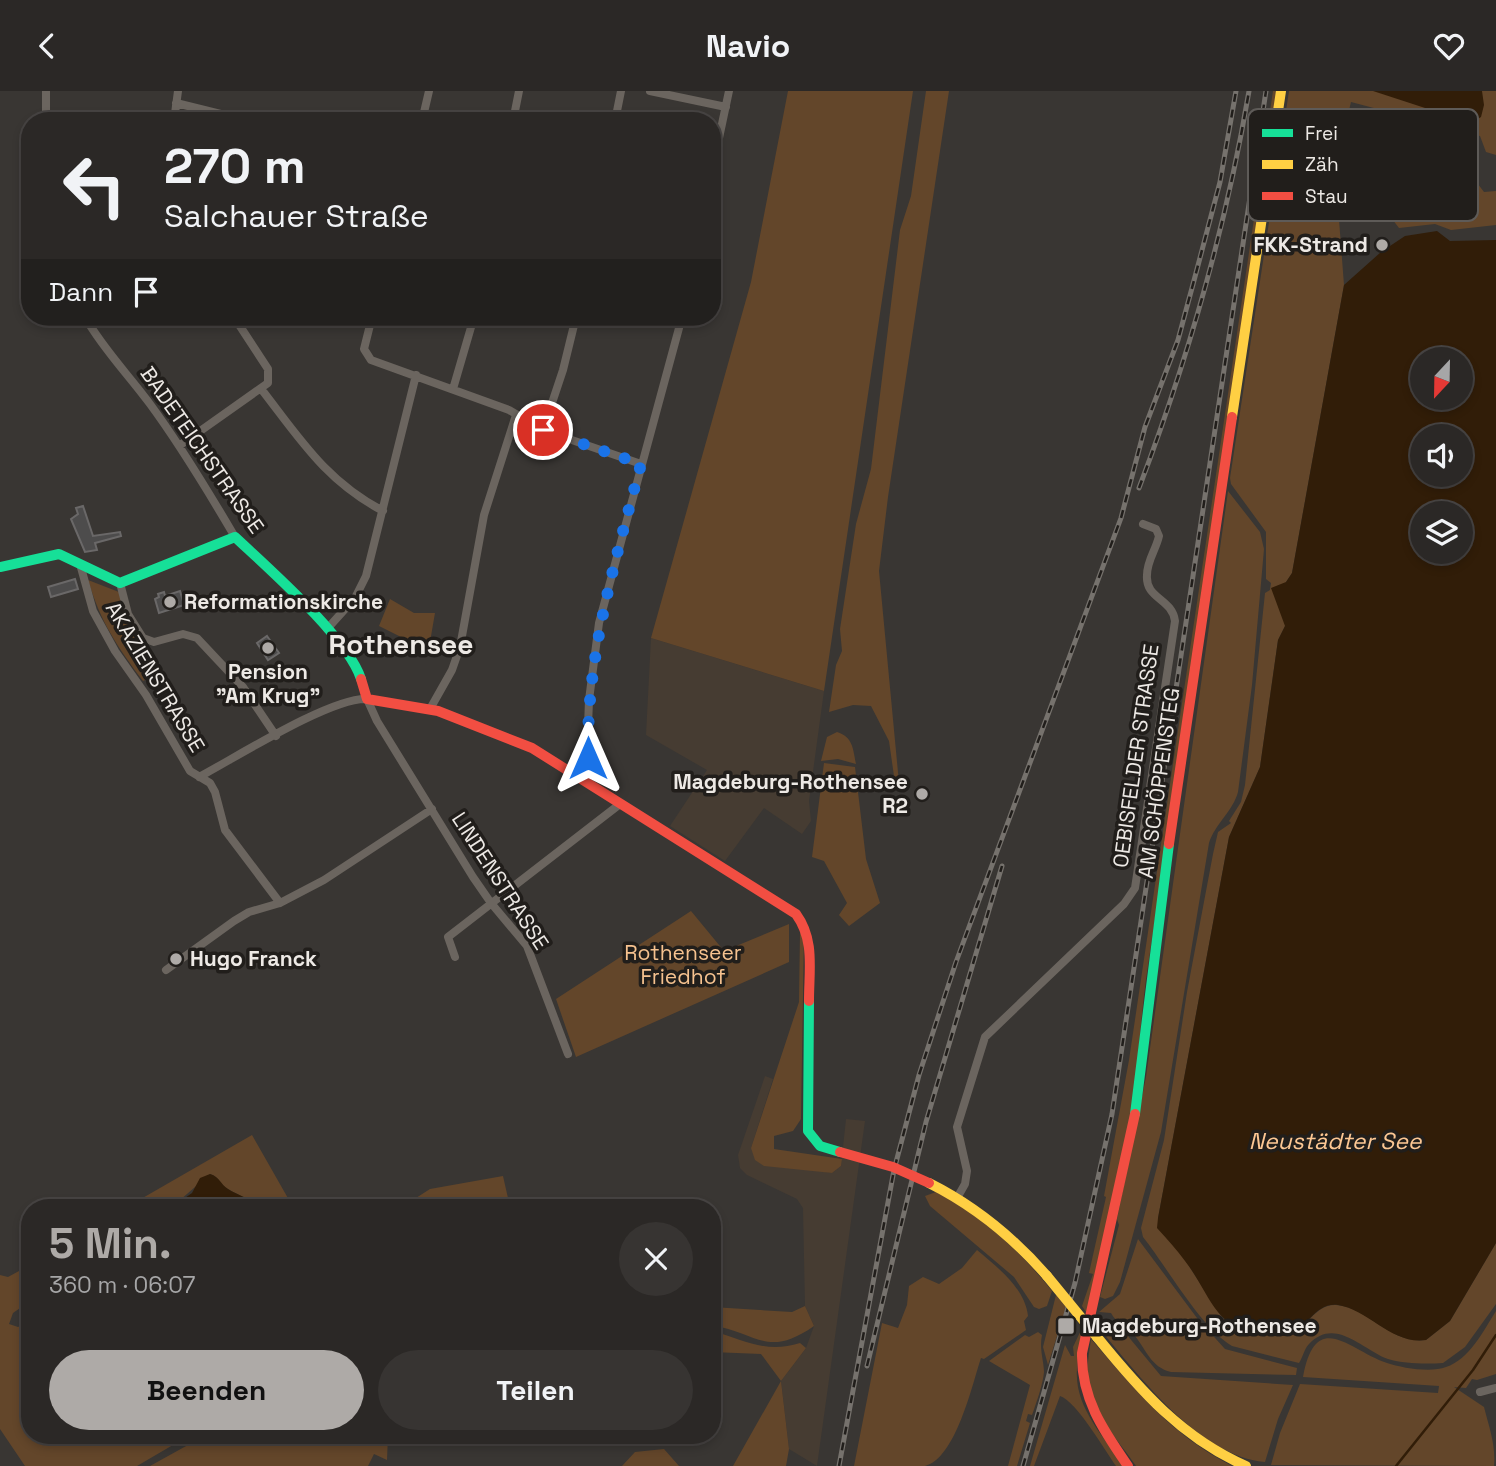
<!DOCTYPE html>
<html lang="de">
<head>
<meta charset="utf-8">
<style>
	body { margin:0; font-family:"Space Grotesk",sans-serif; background:#373432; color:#f1f3f6; height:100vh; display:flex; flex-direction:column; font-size:26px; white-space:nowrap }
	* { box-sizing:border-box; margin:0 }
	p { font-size:23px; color:#a6a6a7 }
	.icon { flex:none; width:38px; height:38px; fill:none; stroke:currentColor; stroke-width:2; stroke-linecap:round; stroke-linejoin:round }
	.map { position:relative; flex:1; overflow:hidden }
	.side { position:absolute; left:21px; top:1108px; width:700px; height:245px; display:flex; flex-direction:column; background:#2b2826; border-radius:28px; box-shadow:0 4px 10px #0003,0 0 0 2px #474443 }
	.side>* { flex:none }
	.guide { position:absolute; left:21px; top:21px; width:700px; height:214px; border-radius:28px; box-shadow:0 4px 10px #0003,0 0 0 2px #474443; background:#2b2826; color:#f1f3f6; overflow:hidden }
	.needle { width:46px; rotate:202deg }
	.controls { position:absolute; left:1410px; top:256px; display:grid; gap:14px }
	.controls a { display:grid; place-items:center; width:63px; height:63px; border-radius:50%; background:#2b2826; box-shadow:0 4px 10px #0003,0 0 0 2px #474443; font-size:35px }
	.pin { position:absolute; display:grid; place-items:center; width:60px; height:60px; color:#fff; margin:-30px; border:4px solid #fff; border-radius:50%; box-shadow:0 2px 7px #0007 }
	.me { position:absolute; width:77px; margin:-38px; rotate:0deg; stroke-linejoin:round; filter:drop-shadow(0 0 5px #0008) }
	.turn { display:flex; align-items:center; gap:24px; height:147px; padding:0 28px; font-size:32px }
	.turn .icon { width:91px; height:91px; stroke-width:2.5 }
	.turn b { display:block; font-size:49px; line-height:60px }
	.then { display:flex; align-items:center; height:66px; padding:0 28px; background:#0003; gap:14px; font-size:26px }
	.round { display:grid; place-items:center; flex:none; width:74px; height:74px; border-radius:37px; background:#373432 }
	.summary { display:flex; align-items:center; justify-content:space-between; height:119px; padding:0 28px }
	h1 { font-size:42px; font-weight:700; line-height:52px; color:#aeaaa7 }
	.cta { display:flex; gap:14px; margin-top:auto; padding:14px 28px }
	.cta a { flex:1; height:80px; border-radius:42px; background:#aeaaa7; color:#111; font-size:28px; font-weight:700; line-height:80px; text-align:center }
	.cta a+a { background:#373432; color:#f1f3f6 }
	header { display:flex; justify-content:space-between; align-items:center; height:91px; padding:0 28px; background:#2b2826; font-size:32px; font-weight:700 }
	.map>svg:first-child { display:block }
	.built { fill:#463c32 }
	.green { fill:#63462a }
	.water { fill:#311d08; fill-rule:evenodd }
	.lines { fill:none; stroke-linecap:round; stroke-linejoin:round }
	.stream { stroke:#311d08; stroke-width:2.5 }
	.building { fill:#4d4c4c; stroke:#6a6868; stroke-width:2 }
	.street { stroke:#6b655f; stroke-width:8 }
	.fast { stroke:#16e098; stroke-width:10 }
	.slow { stroke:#ffcf43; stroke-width:10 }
	.jam { stroke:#f24e42; stroke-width:10 }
	.rail-casing { stroke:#76726d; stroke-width:5 }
	.rail { stroke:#211e1b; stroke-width:2.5; stroke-dasharray:8; stroke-linecap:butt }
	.slow-bridge { stroke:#ffcf43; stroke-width:10 }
	.jam-bridge { stroke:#f24e42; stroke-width:10 }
	.route { stroke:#1a73e8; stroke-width:12; stroke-dasharray:0 21.6 }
	.poi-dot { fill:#aeaaa7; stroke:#211e1b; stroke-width:2.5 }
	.labels { text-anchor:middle; stroke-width:7; stroke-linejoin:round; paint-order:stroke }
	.poi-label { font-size:21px; font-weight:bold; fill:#ede9e5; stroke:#211e1b; text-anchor:start }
	.street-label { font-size:21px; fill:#ede9e5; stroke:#211e1b }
	.park-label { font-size:21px; fill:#f6c28f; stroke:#211e1b }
	.water-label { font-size:23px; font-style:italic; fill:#fcc793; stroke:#211e1b }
	.district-label { font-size:28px; font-weight:bold; fill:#ede9e5; stroke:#211e1b }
	.key { fill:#211e1b; stroke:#5e5b58; stroke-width:2 }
	.key-label { font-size:19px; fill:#ede9e5 }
</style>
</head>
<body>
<header><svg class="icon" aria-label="back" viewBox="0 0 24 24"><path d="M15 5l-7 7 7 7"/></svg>Navio<svg class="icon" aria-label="heart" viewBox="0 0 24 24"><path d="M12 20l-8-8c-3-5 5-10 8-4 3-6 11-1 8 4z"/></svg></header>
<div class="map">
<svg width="1496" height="1375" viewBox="0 0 1496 1375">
	<rect width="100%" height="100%" fill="#393633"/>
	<path class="built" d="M651 547 824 600 809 710 811 730 802 743 764 717 725 770 670 735 707 679 646 644Z
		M765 985 773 988 751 1057 805 1078 832 1082 841 1075 846 1028 865 1030 817 1375 789 1358 781 1290 806 1257 814 1235 805 1215 803 1117 797 1108 747 1084 740 1077 738 1064Z"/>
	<path class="green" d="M788 0H913L824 600 651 547 751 191Z
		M926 0H949L888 406 879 480 899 692H895L889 650 871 615 853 614 829 621 836 574 842 560 840 538 856 433 871 378 900 139 911 105Z
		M1273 0H1278L1146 888C1140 934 1138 980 1130 1026 1119 1092 1102 1158 1088 1224L1082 1215 1093 1183 1089 1182 1106 1106 1104 1105 1129 969Z
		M1289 0H1496V64L1486 61 1480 45 1351 11 1335 76 1344 194 1292 482 1286 491 1285 535 1278 549 1260 676 1229 746 1158 1127 1223 1228C1241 1233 1262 1244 1281 1245 1304 1246 1312 1213 1336 1214 1368 1216 1391 1254 1426 1249L1450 1230 1496 1152V1213L1465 1256 1443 1272C1426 1273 1405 1273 1388 1268 1363 1259 1335 1225 1309 1253 1304 1258 1303 1266 1299 1272L1232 1255C1200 1236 1167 1176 1143 1146L1141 1137 1164 1049 1187 901 1213 763 1218 741 1231 732 1229 730 1241 711 1245 694 1265 502 1270 499 1271 492 1266 488V441L1231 393 1230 387Z
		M1408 38 1465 76 1484 101 1496 100V134L1451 139 1435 133 1399 137 1386 120 1400 51H1405Z
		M1228 400 1260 441 1264 458 1252 594 1238 701C1233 720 1215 733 1209 752L1161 1041 1120 1191 1113 1205 1105 1208 1100 1206 1119 1134 1117 1128 1146 986Z
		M88 489 119 501 129 533 149 561 141 566 149 587 143 590C117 555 101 532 88 489Z
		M390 508 414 522H435L430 551 421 556 379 535Z
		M837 641C853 646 853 658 856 673L838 668 821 670 827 646Z
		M824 672 855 676 866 768 880 812 849 835 839 824 847 812 824 770 812 766Z
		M691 820 724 860 789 833V871L576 966 556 908Z
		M800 842 804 843 801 1028 793 1040 774 1045V1058L842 1068 841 1075 832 1082 764 1075 755 1069 751 1057 799 911Z
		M252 1044 293 1116H259C250 1107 239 1105 228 1098 220 1094 220 1086 210 1083L172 1116H127Z
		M503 1085 510 1116H402L430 1098Z
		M936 1101C983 1126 1019 1159 1052 1200L1047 1215 1039 1218 1034 1216 1014 1186 930 1115 925 1105Z
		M1138 1148 1197 1227 1225 1258 1297 1277 1296 1284 1171 1281C1151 1276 1147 1260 1135 1245 1127 1236 1116 1232 1111 1222L1099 1221 1120 1203Z
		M977 1159C997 1176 1025 1197 1028 1225L1024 1230 1026 1239 984 1268 981 1267C972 1294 956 1367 925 1375 909 1375 872 1375 854 1375L882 1232 898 1237 907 1214 909 1195 923 1186 939 1193 962 1177Z
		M30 1174V1210L13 1222 9 1233 18 1236 30 1230V1344H190L137 1375H25L0 1338V1184L8 1186Z
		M1056 1204 1066 1216 1048 1274 1043 1256Z
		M805 1215 814 1235C768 1267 759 1243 712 1234V1216L792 1221Z
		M1496 1220V1283L1477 1289 1472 1288 1466 1297 1454 1296 1484 1316C1489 1336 1496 1354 1494 1375L1271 1374 1280 1342 1300 1293 1438 1302 1439 1295 1303 1286C1316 1216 1350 1260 1387 1272 1402 1277 1431 1282 1446 1276 1469 1269 1484 1239 1496 1220Z
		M1111 1235 1127 1244 1161 1285 1293 1294 1278 1328 1265 1371C1198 1365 1138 1283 1098 1236Z
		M1082 1237 1084 1239C1082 1252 1077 1265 1077 1278 1074 1316 1104 1346 1124 1375H1116C1104 1358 1077 1311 1060 1305L1034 1375H1030L1065 1254 1071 1265H1074L1073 1256Z
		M712 1240C745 1249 766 1263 800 1252L806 1257 781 1290 789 1358 786 1375H733L781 1290 761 1263 712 1261Z
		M1038 1241 1042 1244C1039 1258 1044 1270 1044 1281 1043 1293 1037 1310 1032 1324L1028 1323 1026 1330 1030 1332 1017 1375H1008L1030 1294 989 1270 1025 1244 1029 1246Z
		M1091 1248C1136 1300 1170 1343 1232 1375H1136C1120 1351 1092 1322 1088 1293 1086 1278 1089 1263 1091 1248Z
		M206 1344H388L387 1369 374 1363 368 1375H150Z
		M664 1358 679 1375H622L635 1361Z"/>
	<path class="water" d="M1373 0H1482L1484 14 1481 26 1471 32Z
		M1437 140 1450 150 1496 149V1152L1450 1230 1426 1249C1392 1254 1369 1219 1338 1214 1315 1211 1307 1238 1289 1244 1280 1246 1271 1244 1262 1243 1213 1238 1211 1203 1185 1170 1177 1159 1167 1148 1157 1137L1158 1127 1229 746 1260 676 1278 549 1285 535 1271 497 1286 491 1292 482 1344 194 1381 161 1405 145ZM1423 268H1461V306H1423ZM1423 345H1461V383H1423ZM1423 422H1461V460H1423Z
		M210 1083C220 1086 220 1093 228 1098 239 1105 250 1107 259 1116H172L192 1102 200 1087Z"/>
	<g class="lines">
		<path class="stream" d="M1396 1375 1473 1279 1496 1244"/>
	</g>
	<path class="building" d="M83 415 93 445 120 441 121 445 95 452 97 459 85 461 71 428 78 423 76 417Z
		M75 488 78 498 51 506 48 496Z
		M180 500 184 514 159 522 155 508 159 506 158 503 164 501 165 505Z
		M267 545 279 562 268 569 257 552Z"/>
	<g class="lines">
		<path class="street" d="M46 0V30
			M650 0 726 16
			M176 12 249 30
			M174 30 178 0
			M422 30 429 0
			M513 30 519 0
			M615 30 621 0
			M712 80 729 0
			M85 226C103 258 128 283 150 313 181 355 208 400 235 446
			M372 226 364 258 371 269 509 319 543 339 641 373
			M453 298 474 226
			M262 299C300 348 326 390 383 420
			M543 339 563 279 576 226
			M179 355 268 292V278L234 226
			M80 473 93 520 115 560 146 604 190 680 210 692 215 701 225 739 280 812
			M120 492 128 523 143 547 154 551 183 543 197 547 243 596 276 645
			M327 538 355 507 366 485 416 284
			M430 618 452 579 460 556 484 424 516 324
			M199 686C235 667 331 606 367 608L377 630 473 786 491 812 527 855 568 963
			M586 689 589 609 599 532 682 226
			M455 866 448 846 620 713
			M166 879 234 830 249 821 280 812 324 789 432 718
			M957 1107 965 1093 967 1080 957 1036 985 946 1124 813 1135 797 1175 530C1172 507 1145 508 1147 484 1147 469 1156 459 1159 445L1156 438 1143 433
			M1480 1301 1496 1297"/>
		<path class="fast" d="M0 476 59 463 120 492 235 446C268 477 348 547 361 588
			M809 910 808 1040 820 1055 840 1061
			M1135 1023 1169 753"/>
		<path class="slow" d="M1232 326 1281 0
			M929 1092C975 1115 1013 1146 1047 1185
			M1097 1246C1140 1299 1182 1347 1246 1375"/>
		<path class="jam" d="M361 588 367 608 438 620 532 657 796 823C815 849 809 878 809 910
			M1169 753 1232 326
			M1128 1375C1103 1339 1081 1307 1082 1262L1135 1023"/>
		<defs>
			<path id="rail" d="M1139 397C1188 268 1226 136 1249 0
				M867 1275 926 1031 1002 775
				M839 1375 894 1079 919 984 956 871 1121 427 1145 336 1178 249 1196 182 1220 91 1236 0
				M1023 1375 1075 1192 1112 1023 1266 0"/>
		</defs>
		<use href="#rail" class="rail-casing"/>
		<use href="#rail" class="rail"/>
		<path class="slow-bridge" d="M1047 1185 1097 1246"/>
		<path class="jam-bridge" d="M840 1061 893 1076 929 1092"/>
	</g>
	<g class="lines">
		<path class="route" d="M543 339 641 373C615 471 586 565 588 667"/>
	</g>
	<g class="poi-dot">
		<circle cx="1382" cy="154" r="7"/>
		<circle cx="170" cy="511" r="7"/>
		<circle cx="268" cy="557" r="7"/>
		<circle cx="922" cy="703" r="7"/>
		<circle cx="176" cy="868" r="7"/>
		<rect x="1057" y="1226" width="18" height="18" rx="3.5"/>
	</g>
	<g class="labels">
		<g class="poi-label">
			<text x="1368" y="161" text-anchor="end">FKK-Strand</text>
			<text x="184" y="518">Reformationskirche</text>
			<text x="268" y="588" text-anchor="middle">Pension<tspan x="268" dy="24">"Am Krug"</tspan></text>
			<text x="908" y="698" text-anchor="end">Magdeburg-Rothensee<tspan x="908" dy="24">R2</tspan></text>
			<text x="190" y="875">Hugo Franck</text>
			<text x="1082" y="1242">Magdeburg-Rothensee</text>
		</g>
		<g class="street-label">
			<text transform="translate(202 359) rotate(55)" y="7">BADETEICHSTRASSE</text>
			<text transform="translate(155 586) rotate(59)" y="7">AKAZIENSTRASSE</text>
			<text transform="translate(1136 665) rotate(-82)" y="7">OEBISFELDER STRASSE</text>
			<text transform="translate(1159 692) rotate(-82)" y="7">AM SCHÖPPENSTEG</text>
			<text transform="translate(500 790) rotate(57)" y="7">LINDENSTRASSE</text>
		</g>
		<g class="park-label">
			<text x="683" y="869">Rothenseer<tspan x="683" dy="24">Friedhof</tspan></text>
		</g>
		<g class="water-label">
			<text x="1335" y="1058">Neustädter See</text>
		</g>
		<g class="district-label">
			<text x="401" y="563">Rothensee</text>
		</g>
	</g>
	<rect x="1248" y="18" width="230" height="112" rx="10" class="key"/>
	<rect x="1262" y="38" width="31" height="8" fill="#16e098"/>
	<rect x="1262" y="69" width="31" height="9" fill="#ffcf43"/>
	<rect x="1262" y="101" width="31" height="8" fill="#f24e42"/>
	<g class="key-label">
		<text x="1305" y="49">Frei</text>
		<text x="1305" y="80">Zäh</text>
		<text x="1305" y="112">Stau</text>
	</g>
</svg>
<div class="controls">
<a><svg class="needle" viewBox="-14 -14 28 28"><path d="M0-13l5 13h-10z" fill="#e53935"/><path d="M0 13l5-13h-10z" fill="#a6a6a7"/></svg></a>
<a><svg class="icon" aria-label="sound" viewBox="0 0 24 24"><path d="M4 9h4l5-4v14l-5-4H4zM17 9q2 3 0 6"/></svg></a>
<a><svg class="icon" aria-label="layers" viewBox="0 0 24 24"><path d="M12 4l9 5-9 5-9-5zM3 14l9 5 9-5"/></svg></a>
</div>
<div class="pin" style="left:543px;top:339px;background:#d93025"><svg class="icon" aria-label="arrive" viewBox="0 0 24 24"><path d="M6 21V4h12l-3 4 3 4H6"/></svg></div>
<svg class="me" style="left:588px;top:667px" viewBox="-20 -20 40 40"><path d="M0-17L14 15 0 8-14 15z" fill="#1a73e8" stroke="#fff" stroke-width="4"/></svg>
<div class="guide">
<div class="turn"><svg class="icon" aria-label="left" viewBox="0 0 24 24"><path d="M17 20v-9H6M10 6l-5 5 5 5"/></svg><div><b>270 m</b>Salchauer Straße</div></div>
<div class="then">Dann<svg class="icon" aria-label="arrive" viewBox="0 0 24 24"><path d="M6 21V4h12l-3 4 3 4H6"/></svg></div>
</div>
<section class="side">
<div class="summary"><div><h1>5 Min.</h1><p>360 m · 06:07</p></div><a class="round"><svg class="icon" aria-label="close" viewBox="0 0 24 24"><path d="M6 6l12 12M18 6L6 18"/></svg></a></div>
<div class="cta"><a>Beenden</a><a>Teilen</a></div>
</section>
</div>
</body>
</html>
